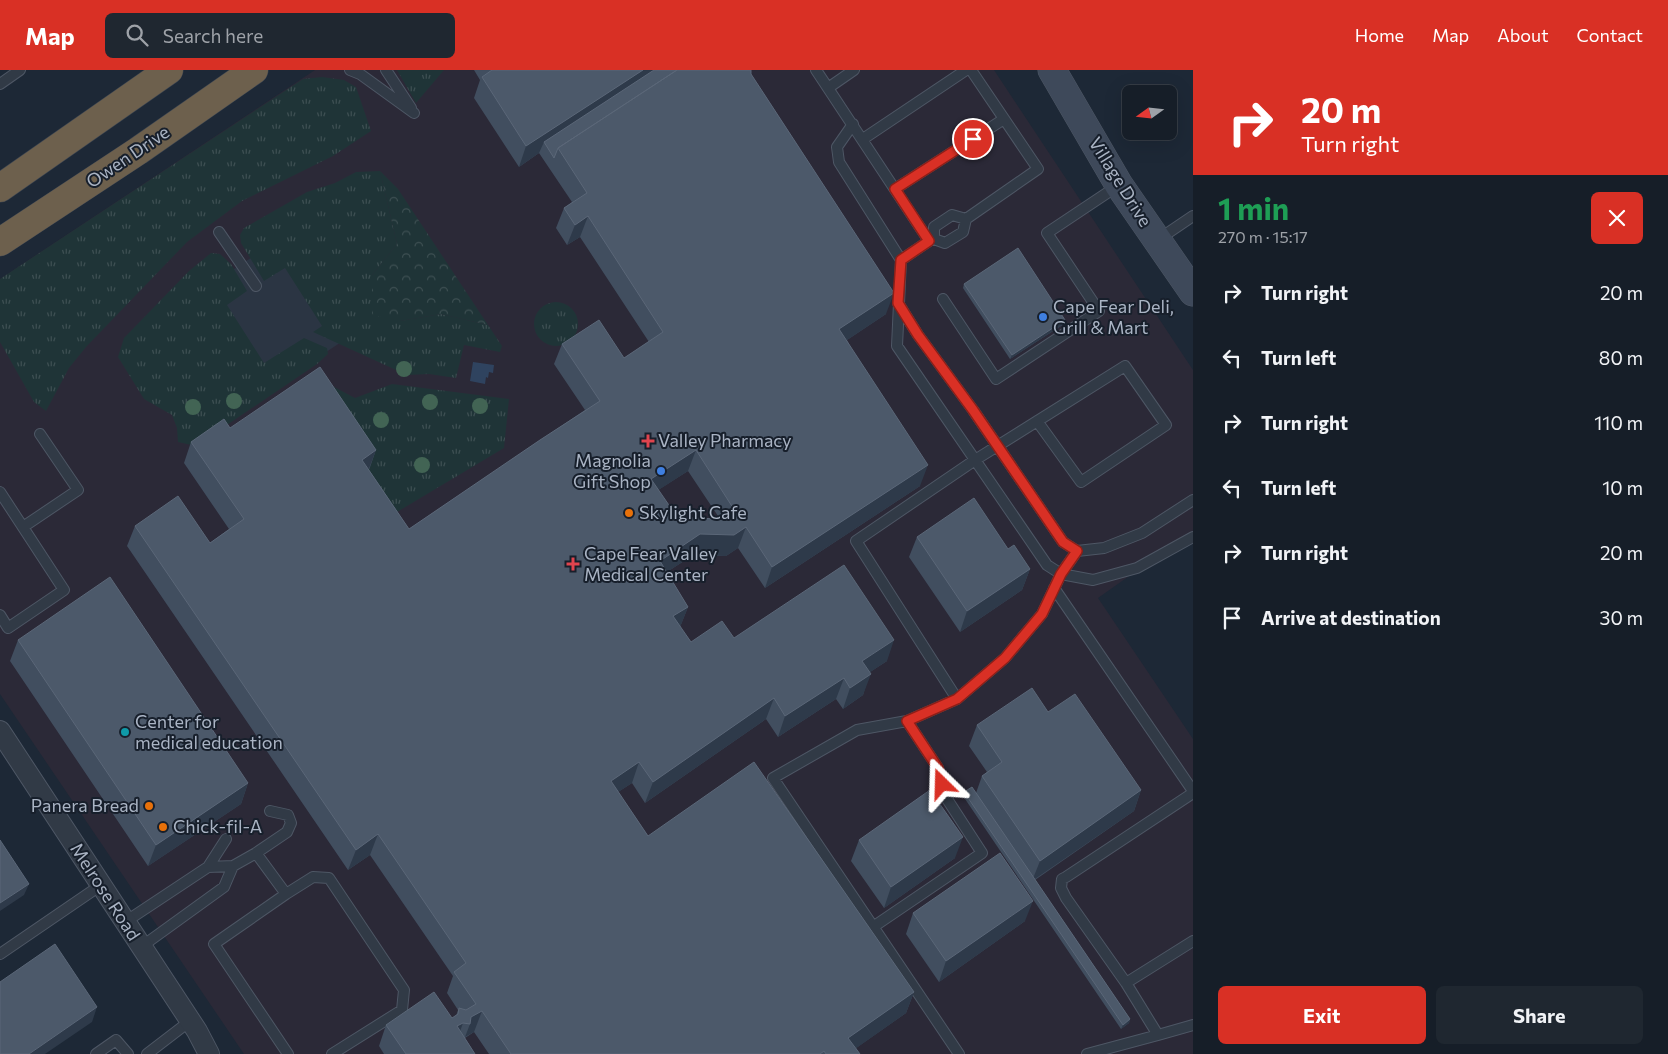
<!DOCTYPE html>
<html lang="en">
<head>
<meta charset="utf-8">
<style>
	body { margin:0; font-family:Commissioner,sans-serif; background:#1f2730; color:#f1f3f6; height:100vh; display:flex; flex-direction:column; font-size:19px; white-space:nowrap }
	* { box-sizing:border-box; margin:0 }
	p { font-size:16px; color:#9ea2a8 }
	.icon { flex:none; width:28px; height:28px; fill:none; stroke:currentColor; stroke-width:2; stroke-linecap:round; stroke-linejoin:round }
	.map { position:relative; flex:1; overflow:hidden }
	.sheet { display:flex; flex-direction:column; background:#161e28; width:475px }
	.sheet>* { flex:none }
	.guide { background:#d93025; color:#fff; overflow:hidden }
	.needle { width:32px; rotate:255deg }
	.buttons { position:absolute; left:1122px; top:15px; display:grid; gap:10px }
	.buttons a { display:grid; place-items:center; width:55px; height:55px; border-radius:8px; background:#161e28; box-shadow:0 5px 20px #0002,0 0 0 1px #353c45; font-size:25px }
	.pin { position:absolute; display:grid; place-items:center; width:42px; height:42px; color:#fff; margin:-21px; border:2px solid #fff; border-radius:50%; box-shadow:0 1px 5px #0007 }
	.me { position:absolute; width:55px; margin:-28px; rotate:338deg; stroke-linejoin:round; filter:drop-shadow(0 0 4px #0008) }
	.turn { display:flex; align-items:center; gap:18px; height:105px; padding:0 25px; font-size:22px }
	.turn .icon { width:65px; height:65px; stroke-width:2.5 }
	.turn b { display:block; font-size:35px; line-height:42px }
	.round { display:grid; place-items:center; flex:none; width:52px; height:52px; border-radius:8px; background:#1f2730 }
	.overview { display:flex; align-items:center; justify-content:space-between; height:85px; padding:0 25px }
	h1 { font-size:30px; font-weight:700; line-height:38px; color:#1e9e55 }
	.button { display:flex; gap:10px; margin-top:auto; padding:10px 25px }
	.button a { flex:1; height:58px; border-radius:8px; background:#d93025; color:#fff; font-size:20px; font-weight:700; line-height:58px; text-align:center }
	.button a+a { background:#1f2730; color:#f1f3f6 }
	ul { padding:0; list-style:none }
	li { display:flex; align-items:center; gap:15px; height:65px; padding:0 25px }
	li div { flex:1 }
	li b { display:block; font-size:19px }
	li em { font-style:normal }
	header { display:flex; align-items:center; gap:30px; box-sizing:border-box; height:70px; padding:0 25px; background:#d93025; color:#fff }
	header strong { font-size:24px }
	nav { display:flex; gap:28px; margin-inline-start:auto; font-size:18px }
	.search { width:350px; height:45px; background:#1f2730; display:flex; align-items:center; gap:12px; box-sizing:border-box; padding:0 18px; border-radius:8px; color:#9ea2a8; font-size:19px }
	main { display:flex; flex:1; min-height:0 }
	.map>svg:first-child { display:block }
	.medical { fill:#2b2937 }
	.airport { fill:#2b3543 }
	.grass { fill:url(#grass-tufts) }
	.forest { fill:url(#forest-crowns) }
	.water { fill:#2f435f }
	.lines { fill:none; stroke-linecap:round; stroke-linejoin:round }
	.lane-casing { stroke:#4e5765; stroke-width:12 }
	.street-casing { stroke:#4e5765; stroke-width:22 }
	.secondary-casing { stroke:#4e5765; stroke-width:29 }
	.highway-casing { stroke:#3b4451; stroke-width:29 }
	.lane { stroke:#313a46; stroke-width:10 }
	.street { stroke:#313a46; stroke-width:20 }
	.secondary { stroke:#3e495a; stroke-width:28 }
	.highway { stroke:#6d604d; stroke-width:28 }
	.tree { fill:#426454 }
	.wall { fill:#414e5f; fill-rule:evenodd }
	.shaded-wall { fill:#2e3a4a }
	.building { fill:#4c596a; stroke:#5b6778; fill-rule:evenodd }
	.route-casing { stroke:#8d1f18; stroke-width:12 }
	.route { stroke:#d93025; stroke-width:9 }
	.shop-dot { fill:#3f7fe0; stroke:#171f2b; stroke-width:2 }
	.health-dot { fill:#e0444e; stroke:#171f2b; stroke-width:2 }
	.food-dot { fill:#e8710a; stroke:#171f2b; stroke-width:2 }
	.culture-dot { fill:#0f9aa8; stroke:#171f2b; stroke-width:2 }
	.labels { text-anchor:middle; stroke-width:4; stroke-linejoin:round; paint-order:stroke }
	.street-label { font-size:18px; fill:#aab4c4; stroke:#171f2b }
	.poi-label { font-size:18px; fill:#aab4c4; stroke:#171f2b; text-anchor:start }
</style>
</head>
<body>
<header>
<strong>Map</strong>
<div class="search"><svg class="icon" aria-label="search" viewBox="0 0 24 24"><circle cx="10" cy="10" r="6"/><path d="M15 15l6 6"/></svg>Search here</div>
<nav><a>Home</a><a>Map</a><a>About</a><a>Contact</a></nav>
</header>
<main>
<div class="map">
<svg width="1193" height="984" viewBox="0 0 1193 984">
	<defs>
		<pattern id="grass-tufts" width="24" height="20" patternUnits="userSpaceOnUse" patternTransform="scale(1.25)"><rect width="24" height="20" fill="#1f3437"/><path d="M3 7l-1-3M5 7V3M7 7l1-3M15 17l-1-3M17 17v-4M19 17l1-3" fill="none" stroke="#3d4f52"/></pattern>
		<pattern id="forest-crowns" width="20" height="18" patternUnits="userSpaceOnUse" patternTransform="scale(1.25)"><rect width="20" height="18" fill="#1f3437"/><path d="M2 6a3 3 0 1 1 6 0M12 15a3 3 0 1 1 6 0" fill="none" stroke="#3d4f52"/></pattern>
	</defs>
	<rect width="100%" height="100%" fill="#1d2836"/>
	<path class="medical" d="M315 0H994L1193 300V461L1098 528 1193 669V984H244L0 624V209Z"/>
	<path class="airport" d="M293 160 358 261 258 327 193 226Z"/>
	<path class="grass" d="M397 0H444L416 33Z
		M322 7 344 10 356 17 371 61 333 86 242 131 187 172 86 277 69 298 46 341 34 332 0 272V209L303 9Z
		M380 101 397 174 372 205 400 251 441 244 488 255 502 276 500 282 464 275 456 308 429 304 407 305 313 262 322 256 285 198 264 211 241 173 240 165 244 158 307 122 335 113 356 102Z
		M211 183 220 184 231 194 247 221 227 235 264 293 304 268 327 278 328 284 317 294 196 376 178 372 177 358 172 345 144 329 118 287 124 268 189 201Z
		M534 254a22 22 0 1 1 44 0a22 22 0 1 1-44 0Z
		M319 309 355 328 392 314 509 329 504 378 397 442 311 315Z"/>
	<path class="forest" d="M380 101 398 119 488 255 441 244 400 251 372 245V205L397 174Z"/>
	<path class="water" d="M473 292 494 295 493 303 489 302 488 308 486 307 485 314 470 311Z"/>
	<g class="lines">
		<defs>
			<path id="lane" d="M350 0 360 4 414 43
				M386 0 411 38
				M816 0 929 171 901 190
				M0 14 20 0
				M828 18 854 0
				M853 54 837 77 839 92 901 190 897 276 1047 495 1061 504 1093 510 1137 498 1193 467
				M863 69 966 0
				M895 119 1004 49
				M219 162 256 216
				M934 169 945 173 963 162 966 149 1038 99 971 0
				M934 169V157L952 145 966 149
				M1159 169 1193 146
				M943 229 996 309 1099 241 1047 163 1119 115
				M898 233 918 265 973 340 1063 472 1077 481 1104 478 1142 463 1193 430
				M0 422 64 520 8 558 0 545
				M23 457 78 420 40 364
				M1054 518 1193 721
				M957 629 856 471 975 390 1125 296 1166 355 1081 412 1037 351
				M1193 723 1066 807 1062 809 1061 818 1066 828 1126 913 1158 965 1193 955
				M256 783 287 762 291 753 288 745 270 741
				M233 796 256 783 286 824
				M208 797 226 769
				M125 852 208 797 233 796 224 817 141 877
				M873 857 982 783 947 729 938 698 907 651
				M0 884 101 815
				M1126 913 1193 871
				M96 984 116 970 128 984
				M147 984 190 951
				M288 984 214 874 286 824 313 807 329 808 404 920 402 940 332 984
				M959 984 773 708 857 660 907 651 957 629 1005 588 1042 544 1061 504 1077 481
				M1087 984 1158 965"/>
			<path id="street" d="M0 661 197 961 209 984"/>
			<path id="secondary" d="M1052 0 1119 115 1193 222"/>
			<path id="highway" d="M0 118 169 0
				M0 172 138 81 254 0"/>
		</defs>
		<use href="#lane" class="lane-casing"/>
		<use href="#street" class="street-casing"/>
		<use href="#secondary" class="secondary-casing"/>
		<use href="#highway" class="highway-casing"/>
		<use href="#lane" class="lane"/>
		<use href="#street" class="street"/>
		<use href="#secondary" class="secondary"/>
		<use href="#highway" class="highway"/>
	</g>
	<g class="tree">
		<circle cx="404" cy="299" r="8"/>
		<circle cx="234" cy="331" r="8"/>
		<circle cx="430" cy="332" r="8"/>
		<circle cx="480" cy="336" r="8"/>
		<circle cx="193" cy="337" r="8"/>
		<circle cx="381" cy="350" r="8"/>
		<circle cx="422" cy="395" r="8"/>
	</g>
	<path class="wall" d="M474 0H751V4L886 244 847 270 920 416 765 518 738 478 726 486 693 485 667 502 688 537 680 557 691 572 734 568 887 591 870 602 863 625 843 639 836 629 778 667 766 649 645 733 632 713 618 722 648 766 914 922 906 943 856 978 860 984H489L474 962 465 968 475 984H384L379 976 386 955 452 948 456 946 458 940 447 923 453 906 370 785 348 800 127 476 135 456 210 473 229 459 184 393 191 372 230 358 376 380 369 400 409 459 585 340 554 294 562 274 624 288 649 272 580 167 567 175 556 158 564 138 572 132 539 83 519 97 474 28 480 10ZM688 401 720 449 682 454 658 420Z
		M964 214 1064 254 1010 289 963 218Z
		M917 467 1008 479 1030 499 1022 520 960 562 909 487Z
		M18 570 248 713 241 734 148 796 10 591Z
		M1048 642 1141 720 1134 741 1035 810 1130 949 1129 953 1121 959 963 726 964 722 976 723 982 706 987 702 969 676 977 655Z
		M859 770 955 788 884 838 851 791Z
		M913 843 1025 851 939 912 906 864Z"/>
	<path class="shaded-wall" d="M643 0H668L544 72 539 83 519 97 526 76Z
		M588 146 580 167 567 175 575 155Z
		M894 223 886 244 832 280 839 259Z
		M1065 250 1064 254 1010 289 1012 285Z
		M376 380 368 401 362 390Z
		M696 380 688 401 643 430 651 409Z
		M928 395 920 416 765 518 772 497Z
		M746 457 738 478 726 486 693 485 652 512 660 491 700 464Z
		M1030 499 1022 520 960 562 967 541Z
		M688 537 680 557 673 546Z
		M894 570 887 591 855 612 862 591Z
		M871 604 863 625 843 639 850 618Z
		M844 608 836 629 778 667 785 646Z
		M774 628 766 649 645 733 653 712Z
		M639 692 632 713 603 732 611 711Z
		M248 713 241 734 148 796 156 775Z
		M1141 720 1134 741 1032 811 1040 791Z
		M378 764 370 785 348 800 356 780Z
		M963 767 955 788 884 838 891 817Z
		M29 814 24 825 0 841V833Z
		M1033 831 1025 851 939 912 946 891Z
		M914 922 906 943 848 984V968Z
		M97 937 92 952 45 984H29Z
		M482 941 474 962 465 967 470 954 471 947Z
		M1130 949 1129 953 1121 959 1123 955Z
		M463 953 456 973 457 956Z"/>
	<path class="building" d="M492 0H643L526 76 482 7Z
		M654 0H677L558 78 554 88 544 72Z
		M677 0H751V4L894 223 839 259 928 395 772 497 746 457 734 465 700 464 660 491 688 537 673 546 691 572 722 551 734 568 844 495 894 570 862 591 871 604 850 618 844 608 785 646 774 628 653 712 639 692 611 711 648 766 754 692 914 922 848 968 860 984H826L824 981 820 984H511L482 941 471 947 470 954 463 953 457 956 475 984H406L386 955 434 922 452 948 458 944 459 938 466 940 476 934 454 902 466 893 378 764 356 780 135 456 178 426 210 473 244 449 191 372 224 349 230 358 320 297 376 380 362 390 409 459 540 370 600 331 562 274 599 250 624 288 663 262 588 146 575 155 564 138 587 123 558 78ZM696 380 735 441 724 449 692 448 682 454 651 409Z
		M1018 178 1065 250 1012 285 964 214Z
		M974 428 1008 479 1014 475 1030 499 967 541 917 467Z
		M110 507 248 713 156 775 18 570Z
		M1032 618 1048 642 1075 624 1141 720 1040 791 982 706 1002 692 977 655Z
		M972 717 1130 949 1123 955 964 722Z
		M930 720 963 767 891 817 859 770Z
		M0 770 29 814 0 833Z
		M1000 783 1033 831 946 891 913 843Z
		M55 874 97 937 29 984H0V912Z"/>
	<g class="lines">
		<defs>
			<path id="route" d="M942 714 938 698 907 651 957 629 1005 588 1042 544 1061 504 1077 481 1063 472 973 340 918 265 898 233 901 190 929 171 895 119 973 69"/>
		</defs>
		<use href="#route" class="route-casing"/>
		<use href="#route" class="route"/>
	</g>
	<g class="shop-dot">
		<circle cx="1043" cy="247" r="5"/>
		<circle cx="661" cy="401" r="5"/>
	</g>
	<g class="health-dot">
		<path d="M645.5 363.5h5v5h5v5h-5v5h-5v-5h-5v-5h5z"/>
		<path d="M570.5 486.5h5v5h5v5h-5v5h-5v-5h-5v-5h5z"/>
	</g>
	<g class="food-dot">
		<circle cx="629" cy="443" r="5"/>
		<circle cx="149" cy="736" r="5"/>
		<circle cx="163" cy="757" r="5"/>
	</g>
	<circle class="culture-dot" cx="125" cy="662" r="5"/>
	<g class="labels">
		<g class="street-label">
			<text transform="translate(128 87) rotate(-34)" y="6">Owen Drive</text>
			<text transform="translate(1120 112) rotate(58)" y="6">Village Drive</text>
			<text transform="translate(105 822) rotate(57)" y="6">Melrose Road</text>
		</g>
		<g class="poi-label">
			<text x="1053" y="243">Cape Fear Deli,<tspan x="1053" dy="21">Grill &amp; Mart</tspan></text>
			<text x="658" y="377">Valley Pharmacy</text>
			<text x="651" y="397" text-anchor="end">Magnolia<tspan x="651" dy="21">Gift Shop</tspan></text>
			<text x="639" y="449">Skylight Cafe</text>
			<text x="584" y="490">Cape Fear Valley<tspan x="584" dy="21">Medical Center</tspan></text>
			<text x="135" y="658">Center for<tspan x="135" dy="21">medical education</tspan></text>
			<text x="139" y="742" text-anchor="end">Panera Bread</text>
			<text x="173" y="763">Chick-fil-A</text>
		</g>
	</g>
</svg>
<div class="buttons">
<a><svg class="needle" viewBox="-14 -14 28 28"><path d="M0-13l5 13h-10z" fill="#e53935"/><path d="M0 13l5-13h-10z" fill="#9ea2a8"/></svg></a>
</div>
<div class="pin" style="left:973px;top:69px;background:#d93025"><svg class="icon" aria-label="arrive" viewBox="0 0 24 24"><path d="M6 21V4h12l-3 4 3 4H6"/></svg></div>
<svg class="me" style="left:942px;top:714px" viewBox="-20 -20 40 40"><path d="M0-17L14 15 0 8-14 15z" fill="#d93025" stroke="#fff" stroke-width="4"/></svg>
</div>
<section class="sheet">
<div class="guide">
<div class="turn"><svg class="icon" aria-label="right" viewBox="0 0 24 24"><path d="M7 20v-9h11M14 6l5 5-5 5"/></svg><div><b>20 m</b>Turn right</div></div>
</div>
<div class="overview"><div><h1>1 min</h1><p>270 m · 15:17</p></div><a class="round" style="background:#d93025;color:#fff"><svg class="icon" aria-label="close" viewBox="0 0 24 24"><path d="M6 6l12 12M18 6L6 18"/></svg></a></div>
<ul>
<li><svg class="icon" aria-label="right" viewBox="0 0 24 24"><path d="M7 20v-9h11M14 6l5 5-5 5"/></svg><div><b>Turn right</b></div><em>20 m</em></li>
<li><svg class="icon" aria-label="left" viewBox="0 0 24 24"><path d="M17 20v-9H6M10 6l-5 5 5 5"/></svg><div><b>Turn left</b></div><em>80 m</em></li>
<li><svg class="icon" aria-label="right" viewBox="0 0 24 24"><path d="M7 20v-9h11M14 6l5 5-5 5"/></svg><div><b>Turn right</b></div><em>110 m</em></li>
<li><svg class="icon" aria-label="left" viewBox="0 0 24 24"><path d="M17 20v-9H6M10 6l-5 5 5 5"/></svg><div><b>Turn left</b></div><em>10 m</em></li>
<li><svg class="icon" aria-label="right" viewBox="0 0 24 24"><path d="M7 20v-9h11M14 6l5 5-5 5"/></svg><div><b>Turn right</b></div><em>20 m</em></li>
<li><svg class="icon" aria-label="arrive" viewBox="0 0 24 24"><path d="M6 21V4h12l-3 4 3 4H6"/></svg><div><b>Arrive at destination</b></div><em>30 m</em></li>
</ul>
<div class="button"><a>Exit</a><a>Share</a></div>
</section>
</main>
</body>
</html>
